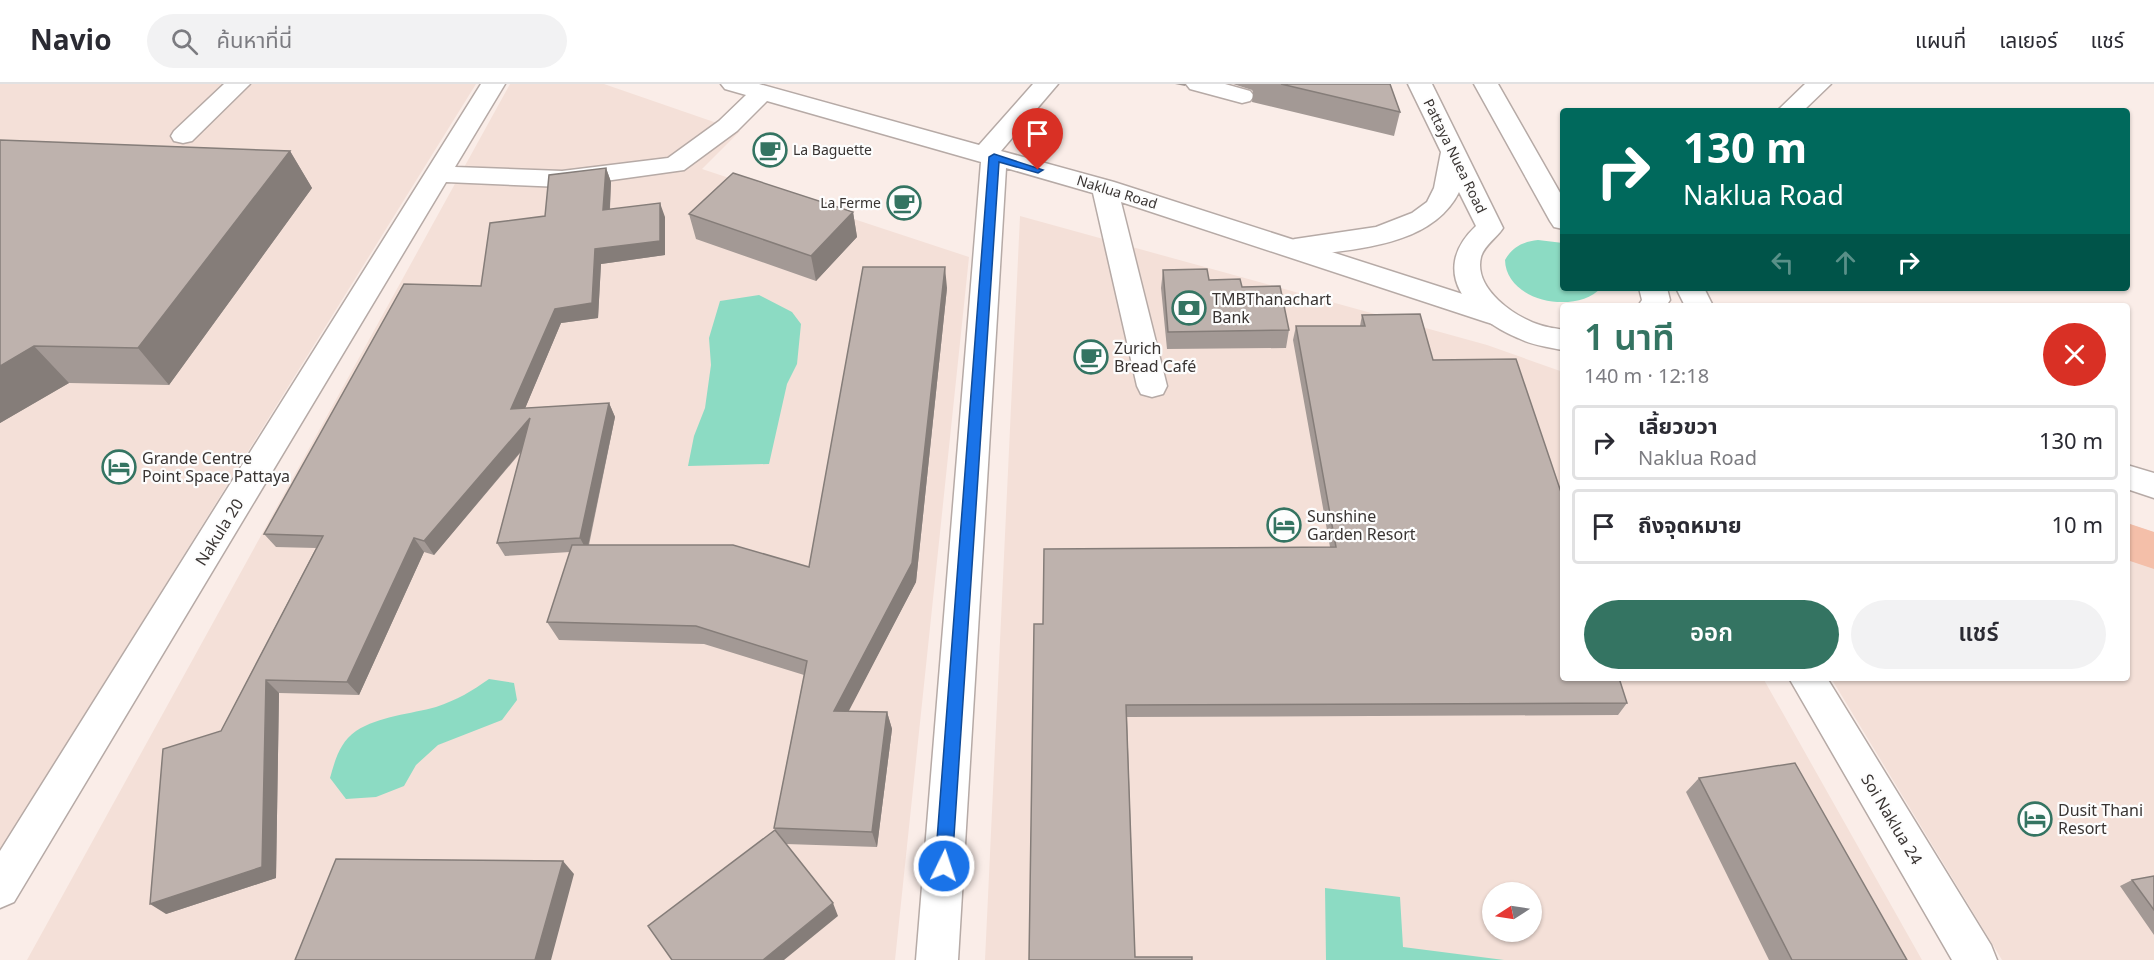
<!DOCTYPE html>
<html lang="th">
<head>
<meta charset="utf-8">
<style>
	body { margin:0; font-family:Georgia,"Noto Sans Thai",serif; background:#f2f2f3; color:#2b2b33; height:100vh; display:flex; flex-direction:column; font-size:22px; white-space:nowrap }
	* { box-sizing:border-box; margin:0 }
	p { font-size:20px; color:#7c7c81 }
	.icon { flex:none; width:33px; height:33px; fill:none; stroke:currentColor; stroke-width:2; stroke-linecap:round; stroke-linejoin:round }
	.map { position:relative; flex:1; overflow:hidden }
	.panel { position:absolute; left:1560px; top:219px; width:570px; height:378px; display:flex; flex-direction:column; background:#fff; border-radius:6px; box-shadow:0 2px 4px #0004 }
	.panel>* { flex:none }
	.guide { position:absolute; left:1560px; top:24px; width:570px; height:183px; border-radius:6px; box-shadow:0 2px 4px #0004; background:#00695c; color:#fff; overflow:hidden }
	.needle { width:39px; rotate:258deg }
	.buttons { position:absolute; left:1482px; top:798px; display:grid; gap:12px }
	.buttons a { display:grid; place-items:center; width:60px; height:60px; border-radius:50%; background:#fff; box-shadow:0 2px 4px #0004; font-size:30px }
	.pin { position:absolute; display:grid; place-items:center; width:51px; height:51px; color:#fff; margin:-62px -26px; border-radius:50% 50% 50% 0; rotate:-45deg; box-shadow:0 0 6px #0007 }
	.pin .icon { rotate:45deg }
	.me { position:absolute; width:66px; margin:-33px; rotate:4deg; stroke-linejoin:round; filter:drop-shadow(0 0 4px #0008) }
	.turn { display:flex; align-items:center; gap:21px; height:126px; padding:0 24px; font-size:27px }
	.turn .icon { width:78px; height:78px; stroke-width:2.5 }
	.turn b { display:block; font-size:42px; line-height:51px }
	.lanes { display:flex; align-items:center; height:57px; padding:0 24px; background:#0003; justify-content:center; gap:30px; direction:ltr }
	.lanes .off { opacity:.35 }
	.round { display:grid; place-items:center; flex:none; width:63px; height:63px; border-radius:32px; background:#f2f2f3 }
	.overview { display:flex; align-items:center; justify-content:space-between; height:102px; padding:0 24px }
	h1 { font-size:36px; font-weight:600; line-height:45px; color:#347462 }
	.cta { display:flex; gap:12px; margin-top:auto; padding:12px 24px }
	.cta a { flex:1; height:69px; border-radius:36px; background:#347462; color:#fff; font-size:24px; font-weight:600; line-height:69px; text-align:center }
	.cta a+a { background:#f2f2f3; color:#2b2b33 }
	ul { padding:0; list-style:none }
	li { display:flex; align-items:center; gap:18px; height:75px; margin:0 12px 9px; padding:0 12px; border:3px solid #e1e1e2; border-radius:6px }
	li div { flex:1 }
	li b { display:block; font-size:22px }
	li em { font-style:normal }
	header { display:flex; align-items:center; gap:36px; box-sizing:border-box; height:84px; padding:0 30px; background:#fff; border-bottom:2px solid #e1e1e2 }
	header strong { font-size:28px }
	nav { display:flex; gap:33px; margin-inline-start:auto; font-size:21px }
	.search { width:420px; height:54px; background:#f2f2f3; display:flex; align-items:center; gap:15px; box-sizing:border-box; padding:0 21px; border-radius:33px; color:#7c7c81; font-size:22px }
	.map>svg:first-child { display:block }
	.built { fill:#f4e0d8; fill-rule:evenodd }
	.green { fill:#f4bfa9 }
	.water { fill:#8cdbc3 }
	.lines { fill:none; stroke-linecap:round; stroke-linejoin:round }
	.minor-casing { stroke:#b6aaa6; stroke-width:3 }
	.major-casing { stroke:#b6aaa6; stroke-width:3 }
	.minor { fill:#fff; fill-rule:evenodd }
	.major { fill:#fff; fill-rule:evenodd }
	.wall { fill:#a39995 }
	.shaded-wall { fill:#857d79 }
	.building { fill:#beb2ad; stroke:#857d79; stroke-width:1.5 }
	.route { fill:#1a73e8; stroke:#114b97; stroke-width:1.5 }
	.labels { text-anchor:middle; stroke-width:4.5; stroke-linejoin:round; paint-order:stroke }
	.far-poi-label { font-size:14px; fill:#393432; stroke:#fdfdfd; text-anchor:start }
	.far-street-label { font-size:14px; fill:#393432; stroke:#fdfdfd }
	.poi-label { font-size:16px; fill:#393432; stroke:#fdfdfd; text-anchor:start }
	.street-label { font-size:16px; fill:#393432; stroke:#fdfdfd }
</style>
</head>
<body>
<header>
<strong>Navio</strong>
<div class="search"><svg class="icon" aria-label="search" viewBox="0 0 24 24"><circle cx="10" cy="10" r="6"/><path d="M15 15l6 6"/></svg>ค้นหาที่นี่</div>
<nav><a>แผนที่</a><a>เลเยอร์</a><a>แชร์</a></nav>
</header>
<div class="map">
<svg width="2154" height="876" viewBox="0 0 2154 876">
	<rect width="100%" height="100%" fill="#faede8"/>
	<path class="built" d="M0 0H476L0 767Z
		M510 0H604L740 47 702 85 969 173 895 876H27Z
		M1020 132 1487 261 1563 288V594H1763L1922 876H985ZM1492 808H1532V848H1492Z
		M2127 439 2154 448V876H2002L1831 594H2127Z"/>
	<path class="green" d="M2127 439 2154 448V485L2127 476Z"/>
	<path class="water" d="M1538 156 1563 159V204H1601C1576 231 1506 218 1505 176 1513 162 1523 158 1538 156Z
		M759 211 792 228 801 240 797 280 787 300 769 380 688 382 694 352 705 324 711 281 709 254 720 217Z
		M489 595 514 599 517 616 502 636 438 661 416 681 404 702 376 713 346 715 330 694C335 676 340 658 356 647 379 632 411 630 436 623 457 616 472 607 489 595Z
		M1325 804 1400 813 1403 863 1504 876H1326Z"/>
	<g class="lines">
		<defs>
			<path id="minor" d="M224 0H250L192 57 183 59 174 57 171 52 174 47Z
				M481 0H505L455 83 562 87 668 74 719 37 746 11 725 5 721 0H759L979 61 1033 0H1058L1001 67 1114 98 1506 224 1510 231 1506 238 1496 241 1486 238 1121 118 1167 302 1163 310 1152 313 1141 310 1137 302 1093 109 1006 84 958 876H916L981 78 767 17 737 47 684 86 562 103 446 98 14 818 0 824V767Z
				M1186 0H1225L1250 7 1254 12 1250 17 1242 19 1190 5Z
				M1789 594H1827L1991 861 1997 876H1952Z"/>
			<path id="major" d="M1408 0H1432L1503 144C1497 154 1484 161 1481 173 1473 205 1515 233 1540 241 1548 244 1556 244 1563 246V266C1548 263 1532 261 1518 254 1470 234 1427 188 1476 142L1459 108C1431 164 1351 165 1295 173L1285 170 1281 164 1285 158 1295 155 1376 143 1412 129 1427 118 1434 104 1441 68Z
				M1474 0H1498L1563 114V145L1554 143 1550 137Z
				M1805 0H1831L1803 27H1777Z
				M1639 204H1667L1670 216 1666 222H1638L1642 216Z
				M1676 204H1704L1713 222H1685Z
				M2127 381 2154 389V414L2127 405Z"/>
		</defs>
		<use href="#minor" class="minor-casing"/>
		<use href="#major" class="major-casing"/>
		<use href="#minor" class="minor"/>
		<use href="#major" class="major"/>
	</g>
	<path class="wall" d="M1175 0H1186L1185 2Z
		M1233 0H1390L1400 28 1394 52 1252 18 1253 8 1252 6Z
		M0 56 290 67 312 104 169 301 69 299 0 339Z
		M606 84 611 98 610 125 665 133V171L601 180 598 234 561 239 525 324 609 319 615 333 589 461 809 483 947 204 916 498 848 627 887 628 892 645 877 763 786 760 838 832 774 744 804 591 704 560 559 556 547 538 570 468 505 472 497 459 521 368 434 471 424 468 359 611 279 609 276 794 166 830 221 647 316 464 276 463 264 450 481 202 545 132Z
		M853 128 857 153 816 197 696 155 689 130Z
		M1163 186 1242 203 1289 246 1286 264 1167 265 1161 204Z
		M1362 231 1433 276 1563 594 1627 619 1618 631 1127 633 1135 873 1029 876 1043 540 1330 463 1293 256 1296 242H1360Z
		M1699 694 1907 876H1769L1686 708Z
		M2154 792V851L2120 802 2132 796Z"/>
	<path class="shaded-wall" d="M290 67 312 104 169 301 138 264Z
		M606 84 611 98 609 140 603 126Z
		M660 119 665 133V171L601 180 598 234 561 239 519 339 511 325 555 225 595 165Z
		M853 128 857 153 816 197 811 172Z
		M945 183 947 204 916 498 840 644 834 627Z
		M34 262 69 299 0 339V282Z
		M609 319 615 333 587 467 580 454Z
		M530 334 537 348 434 471 424 457Z
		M414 454 424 468 359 611 347 598Z
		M266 596 279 609 276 794 166 830 150 820Z
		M887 628 892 645 877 763 872 748Z
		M563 777 574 790 551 876H535Z
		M833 819 838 832 784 876H763Z"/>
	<path class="building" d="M1281 0H1390L1400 28Z
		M0 56 290 67 138 264 34 262 0 282Z
		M606 84 603 126 660 119V157L595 165 592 219 555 225 511 325 609 319 580 454 497 459 530 334 424 457 414 454 347 598 266 596 262 783 150 820 163 665 221 647 323 452 264 450 404 200 481 202 490 139 545 132 549 91Z
		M733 89 853 128 811 172 689 130Z
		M863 183H945L912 479 834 627 887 628 872 748 774 744 807 577 696 542 547 538 572 461H733L809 483Z
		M1207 185 1209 196 1240 195 1242 203 1280 202 1289 246 1168 248 1163 186Z
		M1420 230 1433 276 1516 275 1563 414V594H1619L1627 619 1126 621 1135 873H1192V876H1029L1034 540H1043L1044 465 1336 463 1296 242H1365L1362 231Z
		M1795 679 1907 876H1792L1699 694Z
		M775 746 833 819 763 876H672L648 842Z
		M336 775 563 777 535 876H295Z
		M2154 792V826L2132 796Z"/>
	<path class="route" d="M994 70 1043 86 1038 89 999 78 952 782 950 787 944 790 938 787 935 782 989 73Z"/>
	<defs>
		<symbol id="cafe-ring" viewBox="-11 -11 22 22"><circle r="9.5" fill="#fdfdfd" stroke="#347462" stroke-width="1.5"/><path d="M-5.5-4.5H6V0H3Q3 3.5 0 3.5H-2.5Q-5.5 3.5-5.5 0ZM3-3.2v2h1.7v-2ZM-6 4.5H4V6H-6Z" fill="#347462"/></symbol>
		<symbol id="bank-ring" viewBox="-11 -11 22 22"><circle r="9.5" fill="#fdfdfd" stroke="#347462" stroke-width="1.5"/><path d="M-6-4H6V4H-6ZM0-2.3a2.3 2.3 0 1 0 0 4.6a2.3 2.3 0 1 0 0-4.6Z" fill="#347462"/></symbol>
		<symbol id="hotel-ring" viewBox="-11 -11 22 22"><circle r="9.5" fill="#fdfdfd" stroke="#347462" stroke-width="1.5"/><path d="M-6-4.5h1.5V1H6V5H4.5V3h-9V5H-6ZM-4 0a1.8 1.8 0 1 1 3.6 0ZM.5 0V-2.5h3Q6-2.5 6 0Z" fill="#347462"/></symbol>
	</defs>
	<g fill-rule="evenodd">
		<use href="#cafe-ring" x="751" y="47" width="38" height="38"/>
		<use href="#cafe-ring" x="885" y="100" width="38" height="38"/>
		<use href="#bank-ring" x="1170" y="205" width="38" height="38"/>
		<use href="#cafe-ring" x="1072" y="254" width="38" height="38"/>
		<use href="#hotel-ring" x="100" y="364" width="38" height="38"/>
		<use href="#hotel-ring" x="1265" y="422" width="38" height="38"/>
		<use href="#hotel-ring" x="2016" y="716" width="38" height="38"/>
	</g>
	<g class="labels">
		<g class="far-poi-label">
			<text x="793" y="71">La Baguette</text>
			<text x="881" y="124" text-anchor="end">La Ferme</text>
		</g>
		<g class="far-street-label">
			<text transform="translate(1455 72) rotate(64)" y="5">Pattaya Nuea Road</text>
			<text transform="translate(1117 108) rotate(17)" y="5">Naklua Road</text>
		</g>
		<g class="poi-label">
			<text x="1212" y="221">TMBThanachart<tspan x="1212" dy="18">Bank</tspan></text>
			<text x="1114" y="270">Zurich<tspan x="1114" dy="18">Bread Café</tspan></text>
			<text x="142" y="380">Grande Centre<tspan x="142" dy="18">Point Space Pattaya</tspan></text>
			<text x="1307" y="438">Sunshine<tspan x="1307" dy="18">Garden Resort</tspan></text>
			<text x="2058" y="732">Dusit Thani<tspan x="2058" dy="18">Resort</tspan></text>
		</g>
		<g class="street-label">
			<text transform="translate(219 448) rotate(-58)" y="6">Nakula 20</text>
			<text transform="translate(1892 735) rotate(59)" y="6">Soi Naklua 24</text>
		</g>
	</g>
</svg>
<div class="buttons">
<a><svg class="needle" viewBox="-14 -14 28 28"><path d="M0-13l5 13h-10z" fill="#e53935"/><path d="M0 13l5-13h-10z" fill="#7c7c81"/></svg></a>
</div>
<div class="pin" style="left:1038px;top:86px;background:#d93025"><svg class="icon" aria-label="arrive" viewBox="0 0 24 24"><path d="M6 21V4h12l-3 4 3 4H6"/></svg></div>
<svg class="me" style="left:944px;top:782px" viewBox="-20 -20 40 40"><circle r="17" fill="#1a73e8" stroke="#fff" stroke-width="3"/><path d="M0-11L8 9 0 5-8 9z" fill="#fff"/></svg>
<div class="guide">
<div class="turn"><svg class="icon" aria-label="right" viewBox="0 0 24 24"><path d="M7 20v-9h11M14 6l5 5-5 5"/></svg><div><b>130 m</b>Naklua Road</div></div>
<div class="lanes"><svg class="icon off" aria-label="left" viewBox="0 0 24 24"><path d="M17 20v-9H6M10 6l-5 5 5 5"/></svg><svg class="icon off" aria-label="ahead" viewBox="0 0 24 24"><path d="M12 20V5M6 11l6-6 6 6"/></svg><svg class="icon" aria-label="right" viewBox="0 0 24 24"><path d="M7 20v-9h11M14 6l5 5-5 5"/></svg></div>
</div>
<section class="panel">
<div class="overview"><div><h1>1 นาที</h1><p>140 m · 12:18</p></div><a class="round" style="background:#d93025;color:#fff"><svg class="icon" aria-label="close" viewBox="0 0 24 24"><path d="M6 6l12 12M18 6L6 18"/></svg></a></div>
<ul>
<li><svg class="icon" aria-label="right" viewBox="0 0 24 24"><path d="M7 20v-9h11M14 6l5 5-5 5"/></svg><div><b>เลี้ยวขวา</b><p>Naklua Road</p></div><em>130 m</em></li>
<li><svg class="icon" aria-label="arrive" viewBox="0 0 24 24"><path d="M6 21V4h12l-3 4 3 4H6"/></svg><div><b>ถึงจุดหมาย</b></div><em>10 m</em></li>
</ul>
<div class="cta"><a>ออก</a><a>แชร์</a></div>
</section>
</div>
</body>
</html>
